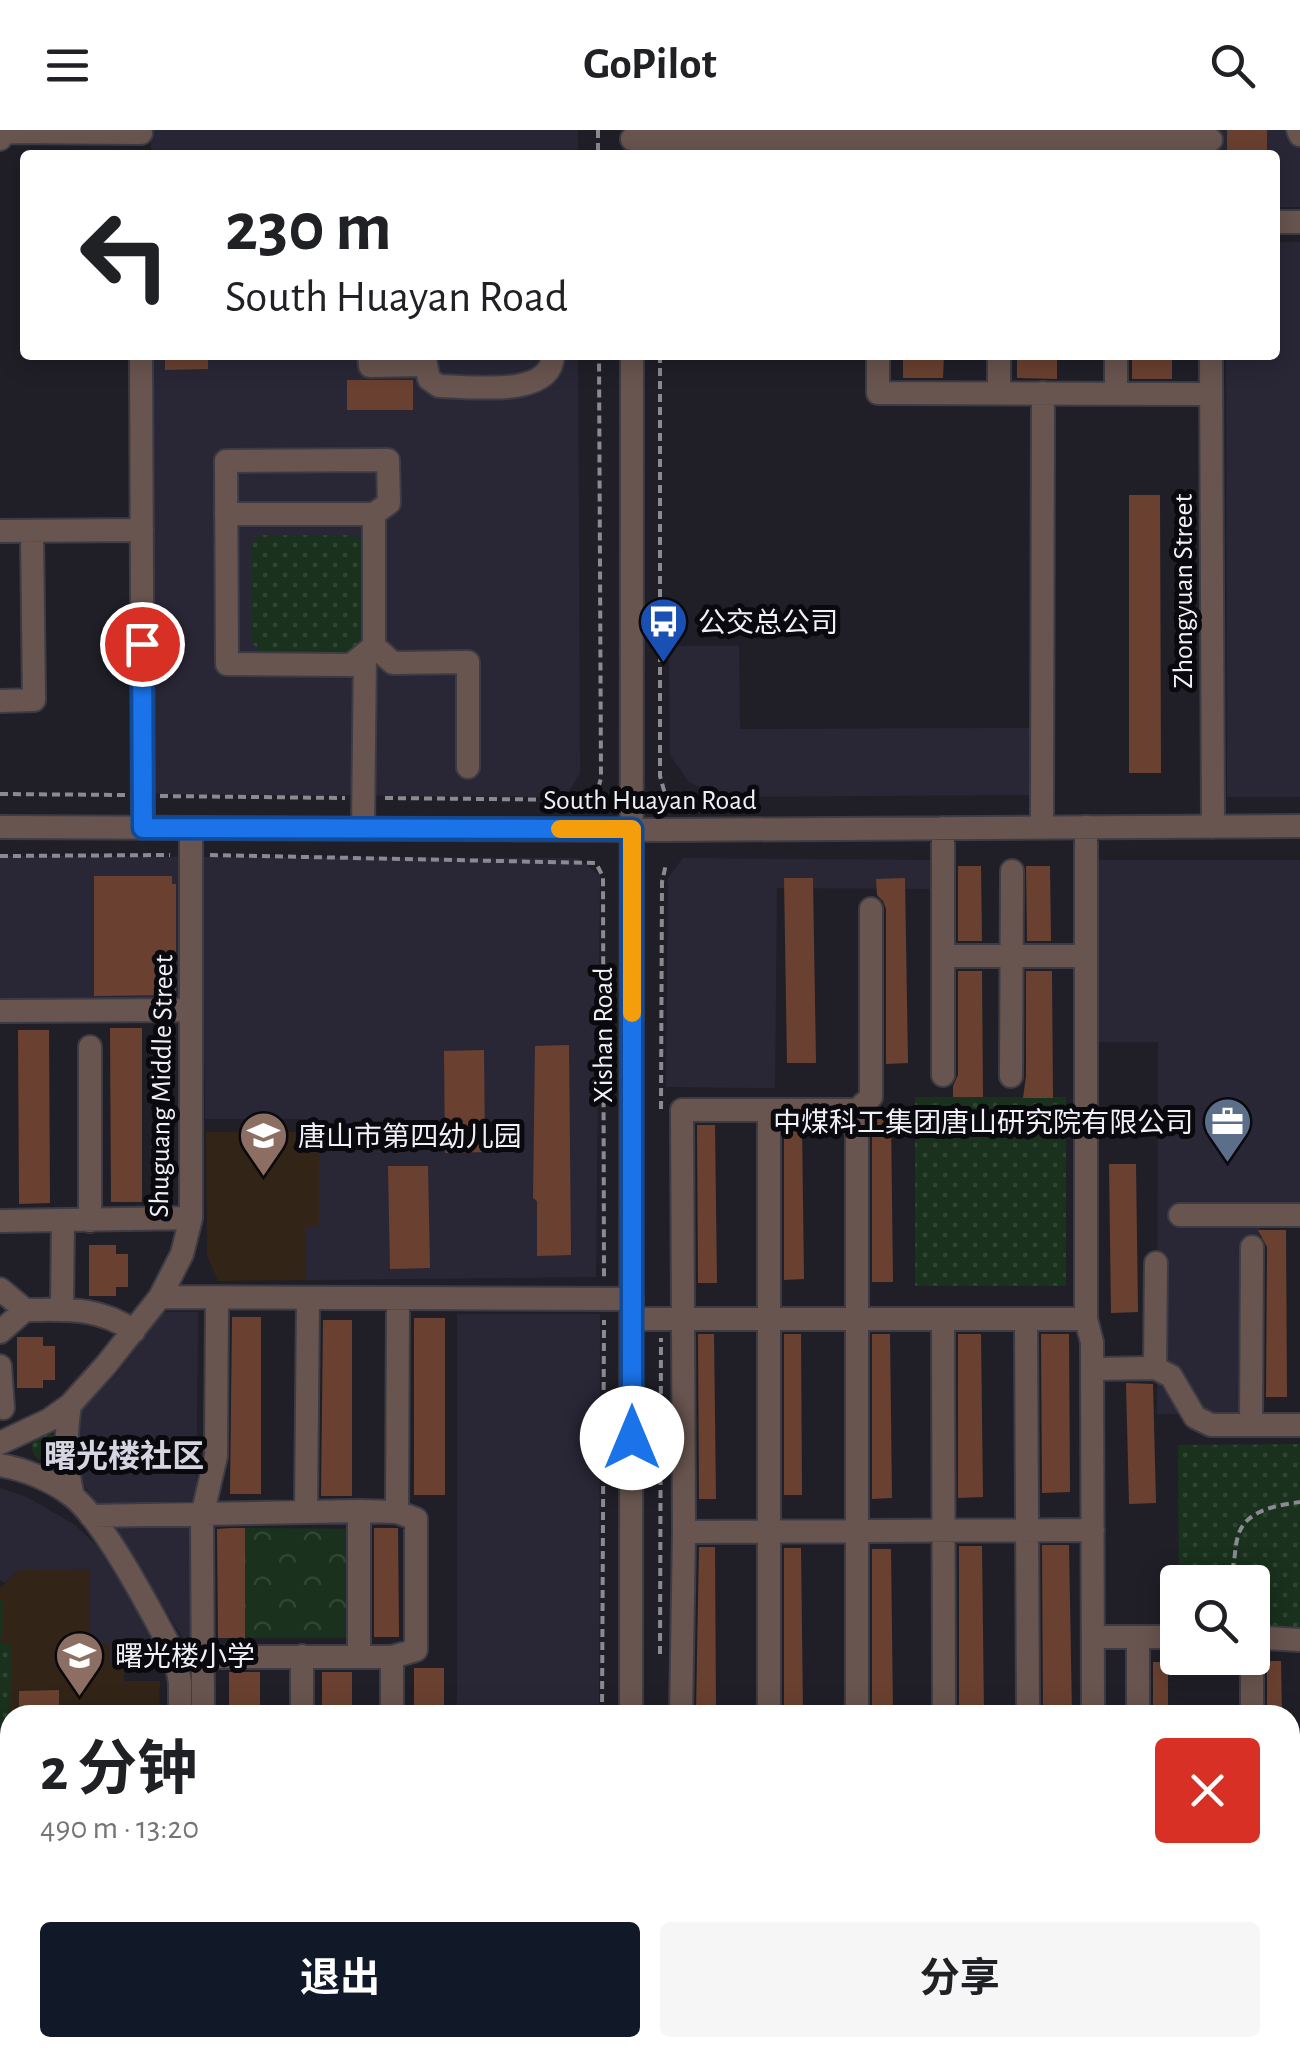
<!DOCTYPE html>
<html lang="zh">
<head>
<meta charset="utf-8">
<style>
	body { margin:0; font-family:"Alegreya Sans","Noto Sans SC",sans-serif; background:#f6f6f6; color:#202124; height:100vh; display:flex; flex-direction:column; font-size:38px; white-space:nowrap }
	* { box-sizing:border-box; margin:0 }
	p { font-size:32px; color:#757577 }
	.icon { flex:none; width:55px; height:55px; fill:none; stroke:currentColor; stroke-width:2; stroke-linecap:round; stroke-linejoin:round }
	.map { position:relative; flex:1; overflow:hidden }
	.details { position:absolute; left:0px; top:1575px; width:1300px; height:352px; display:flex; flex-direction:column; background:#fff; border-radius:30px 30px 0 0; box-shadow:0 5px 25px #0003 }
	.details>* { flex:none }
	.top-card { position:absolute; left:20px; top:20px; width:1260px; height:210px; border-radius:10px; box-shadow:0 5px 25px #0003; background:#fff; color:#202124; overflow:hidden }
	.buttons { position:absolute; left:1160px; top:1435px; display:grid; gap:20px }
	.buttons a { display:grid; place-items:center; width:110px; height:110px; border-radius:10px; background:#fff; box-shadow:0 5px 25px #0003; font-size:50px }
	.pin { position:absolute; display:grid; place-items:center; width:85px; height:85px; color:#fff; margin:-42px; border:5px solid #fff; border-radius:50%; box-shadow:0 2px 10px #0007 }
	.me { position:absolute; width:110px; margin:-55px; rotate:0deg; stroke-linejoin:round; filter:drop-shadow(0 0 8px #0008) }
	.turn { display:flex; align-items:center; gap:35px; height:210px; padding:0 40px; font-size:45px }
	.turn .icon { width:130px; height:130px; stroke-width:2.5 }
	.turn b { display:block; font-size:70px; line-height:85px }
	.round { display:grid; place-items:center; flex:none; width:105px; height:105px; border-radius:10px; background:#f6f6f6 }
	.head { display:flex; align-items:center; justify-content:space-between; height:170px; padding:0 40px }
	h1 { font-size:60px; font-weight:700; line-height:75px }
	.button { display:flex; gap:20px; margin-top:auto; padding:20px 40px }
	.button a { flex:1; height:115px; border-radius:10px; background:#111827; color:#fff; font-size:40px; font-weight:700; line-height:115px; text-align:center }
	.button a+a { background:#f6f6f6; color:#202124 }
	header { display:flex; justify-content:space-between; align-items:center; height:130px; padding:0 40px; background:#fff; font-size:45px; font-weight:700 }
	.map>svg:first-child { display:block }
	.built { fill:#292736 }
	.education { fill:#322417 }
	.grass { fill:url(#grass-dots) }
	.forest { fill:url(#forest-crowns) }
	.building { fill:#6a4130 }
	.lines { fill:none; stroke-linecap:round; stroke-linejoin:round }
	.minor-casing { stroke:#3d3c45; stroke-width:26 }
	.path { stroke:#8b8a92; stroke-width:4; stroke-dasharray:8 5; stroke-linecap:butt }
	.minor { stroke:#69554f; stroke-width:22 }
	.route-casing { stroke:#114b97; stroke-width:25 }
	.route { stroke:#1a73e8; stroke-width:18 }
	.slow { stroke:#f59e0b; stroke-width:18 }
	.labels { text-anchor:middle; stroke-width:10; stroke-linejoin:round; paint-order:stroke }
	.street-label { font-size:28px; fill:#f0f0f7; stroke:#0a090d }
	.poi-label { font-size:28px; fill:#f0f0f7; stroke:#0a090d; text-anchor:start }
	.quarter-label { font-size:32px; font-weight:bold; fill:#d5d4e1; stroke:#0a090d }
</style>
</head>
<body>
<header><svg class="icon" aria-label="menu" viewBox="0 0 24 24"><path d="M4 6h16M4 12h16M4 18h16"/></svg>GoPilot<svg class="icon" aria-label="search" viewBox="0 0 24 24"><circle cx="10" cy="10" r="6"/><path d="M15 15l6 6"/></svg></header>
<div class="map">
<svg width="1300" height="1927" viewBox="0 0 1300 1927">
	<defs>
		<pattern id="grass-dots" width="8" height="8" patternUnits="userSpaceOnUse" patternTransform="scale(2.5)"><rect width="8" height="8" fill="#19311d"/><path d="M2 2h.1M6 6h.1" fill="none" stroke="#304533" stroke-width="1.8" stroke-linecap="round"/></pattern>
		<pattern id="forest-crowns" width="20" height="18" patternUnits="userSpaceOnUse" patternTransform="scale(2.5)"><rect width="20" height="18" fill="#19311d"/><path d="M2 6a3 3 0 1 1 6 0M12 15a3 3 0 1 1 6 0" fill="none" stroke="#304533"/></pattern>
	</defs>
	<rect width="100%" height="100%" fill="#201f28"/>
	<path class="built" d="M151 0H578V25H151Z
		M1220 0H1300V77H1275V25H1220Z
		M1275 112H1300V667H1227L1226 225H1275Z
		M152 225H578L580 643 569 661 560 667 152 664Z
		M669 516H739L740 599 1031 598V665L717 667 688 651 670 625Z
		M0 726 578 728 600 746 596 1147 305 1150V1096H319L318 1002 307 989H205L204 868 0 869Z
		M683 728 934 730 933 759 777 758 775 958 666 957 668 748Z
		M1094 730H1300V1095H1260V1284H1157L1158 912H1093Z
		M162 1182H198L195 1526 79 1347 78 1280 115 1246Z
		M457 1184H600L599 1585H457Z
		M0 1358 27 1367 75 1395 97 1416 161 1515 124 1532 109 1531V1514H89L19 1440 5 1453 0 1450Z
		M0 1704H10V1894H0Z
		M1290 1733H1300V1898L1290 1899Z"/>
	<path class="education" d="M206 1002H319V1096L305 1097V1150L218 1151 207 1125Z
		M89 1439V1513L109 1514V1531L124 1532V1551H160L159 1585H10V1704H0V1458L19 1440Z"/>
	<path class="grass" d="M260 405H355L364 413V513L355 521H260L252 513V413Z
		M915 967H1066V1156H915Z
		M32 1317a14 14 0 1 1 28 0a14 14 0 1 1-28 0Z
		M1300 1314V1501H1253L1252 1452H1179L1178 1315Z
		M3 1470 2 1514 11 1515 10 1619H0V1472Z"/>
	<path class="forest" d="M245 1398 367 1399 366 1508H245Z"/>
	<path class="building" d="M1227 0H1267V25H1227Z
		M165 225H208V239L165 240Z
		M903 225H944L943 248H903Z
		M1017 225H1057V249L1017 248Z
		M1132 225H1172V249H1132Z
		M347 250H413V280H347Z
		M1129 365H1160L1161 643H1129Z
		M958 736H981L982 811H958Z
		M1026 736H1050L1051 811H1027Z
		M94 746H172V754H176V865L94 866Z
		M784 748H813L816 933H787Z
		M905 748 908 933 886 934V779L883 771 877 765 876 749Z
		M958 841H982L983 967H953V956L958 945Z
		M1026 841H1052L1053 968H1023L1026 946Z
		M110 898H142V1072H111Z
		M18 900H49L50 1073 19 1074Z
		M569 915 571 1125 537 1126V1071L533 1068 535 916Z
		M484 920 485 1022 445 1023 444 921Z
		M872 987H891L893 1152H872Z
		M697 995H715L717 1153H698Z
		M784 995H802L804 1149 784 1150Z
		M1109 1034H1136L1138 1182 1111 1183Z
		M388 1036H428L430 1138 390 1139Z
		M1258 1100H1286L1287 1267H1266L1267 1117Z
		M89 1115H116V1124H128V1157H116V1166H89Z
		M232 1187H261V1364H230Z
		M414 1188H445V1365H414Z
		M323 1190H352V1366H321Z
		M698 1204H714L716 1369H699Z
		M784 1204H801L802 1365H784Z
		M872 1204H890L892 1368 872 1369Z
		M958 1204H981L983 1367 958 1368Z
		M1041 1204H1069L1070 1362 1042 1363Z
		M17 1207H43V1216H55V1250H43V1258H17Z
		M1126 1253 1153 1254 1156 1373 1129 1374Z
		M230 1398H245V1508H218L217 1399Z
		M374 1398H398L399 1507H374Z
		M1042 1415H1069L1072 1585H1043Z
		M959 1416H982L984 1585H959Z
		M699 1417H715L716 1582H696Z
		M784 1418H801L803 1583H784Z
		M872 1419H891L893 1584H872Z
		M1267 1531H1281L1282 1585H1267Z
		M1153 1532H1168V1585H1153Z
		M414 1538H444V1585H414Z
		M229 1542H260V1585H229Z
		M322 1542H352V1585H322Z
		M59 1560V1585H19V1561Z"/>
	<g class="lines">
		<defs>
			<path id="minor" d="M1298 0 1300 5
				M0 9 5 2 141 3
				M632 9 1211 10
				M1275 92H1300
				M141 225 143 698
				M369 225 370 236 424 235
				M424 225 429 249 439 256C469 256 552 269 553 225
				M878 225V263L1211 264
				M999 225V263
				M1116 225V263
				M1211 225 1213 697
				M226 384H374V516L351 535 227 534 226 331 388 330 389 373 374 384
				M0 401 142 400
				M374 516 393 533 468 532V637
				M0 571 34 570 32 401
				M0 697 664 700 1300 696
				M1042 697 1043 263
				M943 698V945
				M363 699 365 524
				M943 826H1086
				M0 881 191 880
				M1011 946 1012 741
				M769 980V1585
				M857 980H682L684 1402 1093 1400
				M1180 1085H1300
				M0 1091 191 1088
				M90 1091V917
				M0 1159 25 1180
				M160 1167 632 1169
				M62 1180 63 1090
				M632 1189H1086V697
				M943 1189 944 1585
				M1026 1189 1028 1585
				M1086 1189 1092 1212 1093 1585
				M0 1202 25 1180C68 1180 97 1176 134 1201
				M0 1236 3 1278
				M1155 1238 1156 1133
				M1092 1239 1155 1238 1171 1246 1195 1287 1211 1295H1300
				M70 1275C65 1307 65 1335 73 1366
				M1251 1295 1252 1117
				M0 1313 49 1290 70 1275 106 1235 160 1167 182 1124 191 1088V698
				M0 1335C24 1339 51 1350 71 1365 104 1389 154 1487 175 1526L180 1552V1585
				M359 1381V1525
				M306 1382 308 1168
				M397 1382 398 1168
				M91 1386 359 1381 397 1382 416 1389V1520L392 1527
				M1093 1507H1178
				M1138 1507V1585
				M1252 1507 1300 1510
				M302 1526V1585
				M189 1527H392V1585
				M203 1585 202 1386 216 1326 217 1168
				M631 1585 632 225
				M681 1585 684 1402
				M857 1585V980L871 967V779
				M1252 1585V1528
				M0 1714H10
				M179 1918V1927
				M631 1918V1927
				M1093 1918V1927"/>
		</defs>
		<use href="#minor" class="minor-casing"/>
		<path class="path" d="M598 0V25
			M660 225V646L665 664
			M0 664 125 665
			M160 666 345 668
			M385 668 587 670 596 666 601 648 599 225
			M210 725 596 733 603 747 604 1150
			M0 726 170 725
			M661 979 662 752 666 734
			M1225 1452C1237 1439 1233 1423 1238 1406 1245 1380 1278 1375 1300 1372
			M1173 1487 1174 1469 1178 1468
			M660 1524 661 1208
			M602 1585 604 1190
			M0 1904H10"/>
		<use href="#minor" class="minor"/>
	</g>
	<g class="lines">
		<defs>
			<path id="route" d="M142 514 143 698 632 699V1308"/>
		</defs>
		<use href="#route" class="route-casing"/>
		<use href="#route" class="route"/>
		<path class="slow" d="M560 699H632V883"/>
	</g>
	<defs>
		<symbol id="bus-pin" viewBox="-11 -11 22 30"><path d="M0 17L-7.5 6A9.5 9.5 0 1 1 7.5 6Z" fill="#1a4fb4" stroke="#0a090d"/><path d="M-5-6H5V4H4V6H2V4H-2V6H-4V4H-5ZM-3.5-4V0h7V-4ZM-3.5 1.2v1.5H-2V1.2ZM2 1.2v1.5H3.5V1.2Z" fill="#fff"/></symbol>
		<symbol id="office-pin" viewBox="-11 -11 22 30"><path d="M0 17L-7.5 6A9.5 9.5 0 1 1 7.5 6Z" fill="#5c6f8a" stroke="#0a090d"/><path d="M-6-3h4V-5.5h4V-3h4V5H-6ZM-1-4.5V-3h2v-1.5ZM-6 0V1H6V0Z" fill="#fff"/></symbol>
		<symbol id="school-pin" viewBox="-11 -11 22 30"><path d="M0 17L-7.5 6A9.5 9.5 0 1 1 7.5 6Z" fill="#8d6e63" stroke="#0a090d"/><path d="M0-5L7-2L0 1L-7-2ZM-4 1L0 2.5L4 1V4Q0 6-4 4Z" fill="#fff"/></symbol>
	</defs>
	<g fill-rule="evenodd">
		<use href="#bus-pin" x="636" y="464" width="55" height="75"/>
		<use href="#office-pin" x="1200" y="964" width="55" height="75"/>
		<use href="#school-pin" x="236" y="978" width="55" height="75"/>
		<use href="#school-pin" x="52" y="1498" width="55" height="75"/>
	</g>
	<g class="labels">
		<g class="street-label">
			<text transform="translate(1182 461) rotate(-90)" y="10">Zhongyuan Street</text>
			<text x="650" y="679">South Huayan Road</text>
			<text transform="translate(602 905) rotate(-90)" y="10">Xishan Road</text>
			<text transform="translate(160 956) rotate(-89)" y="10">Shuguang Middle Street</text>
		</g>
		<g class="poi-label">
			<text x="698" y="502">公交总公司</text>
			<text x="1193" y="1002" text-anchor="end">中煤科工集团唐山研究院有限公司</text>
			<text x="298" y="1016">唐山市第四幼儿园</text>
			<text x="115" y="1536">曙光楼小学</text>
		</g>
		<g class="quarter-label">
			<text x="124" y="1337">曙光楼社区</text>
		</g>
	</g>
</svg>
<div class="buttons">
<a><svg class="icon" aria-label="search" viewBox="0 0 24 24"><circle cx="10" cy="10" r="6"/><path d="M15 15l6 6"/></svg></a>
</div>
<div class="pin" style="left:142px;top:514px;background:#d93025"><svg class="icon" aria-label="arrive" viewBox="0 0 24 24"><path d="M6 21V4h12l-3 4 3 4H6"/></svg></div>
<svg class="me" style="left:632px;top:1308px" viewBox="-20 -20 40 40"><circle r="19" fill="#fff"/><path d="M0-13L10 11 0 6-10 11z" fill="#1a73e8"/></svg>
<div class="top-card">
<div class="turn"><svg class="icon" aria-label="left" viewBox="0 0 24 24"><path d="M17 20v-9H6M10 6l-5 5 5 5"/></svg><div><b>230 m</b>South Huayan Road</div></div>
</div>
<section class="details">
<div class="head"><div><h1>2 分钟</h1><p>490 m · 13:20</p></div><a class="round" style="background:#d93025;color:#fff"><svg class="icon" aria-label="close" viewBox="0 0 24 24"><path d="M6 6l12 12M18 6L6 18"/></svg></a></div>
<div class="button"><a>退出</a><a>分享</a></div>
</section>
</div>
</body>
</html>
